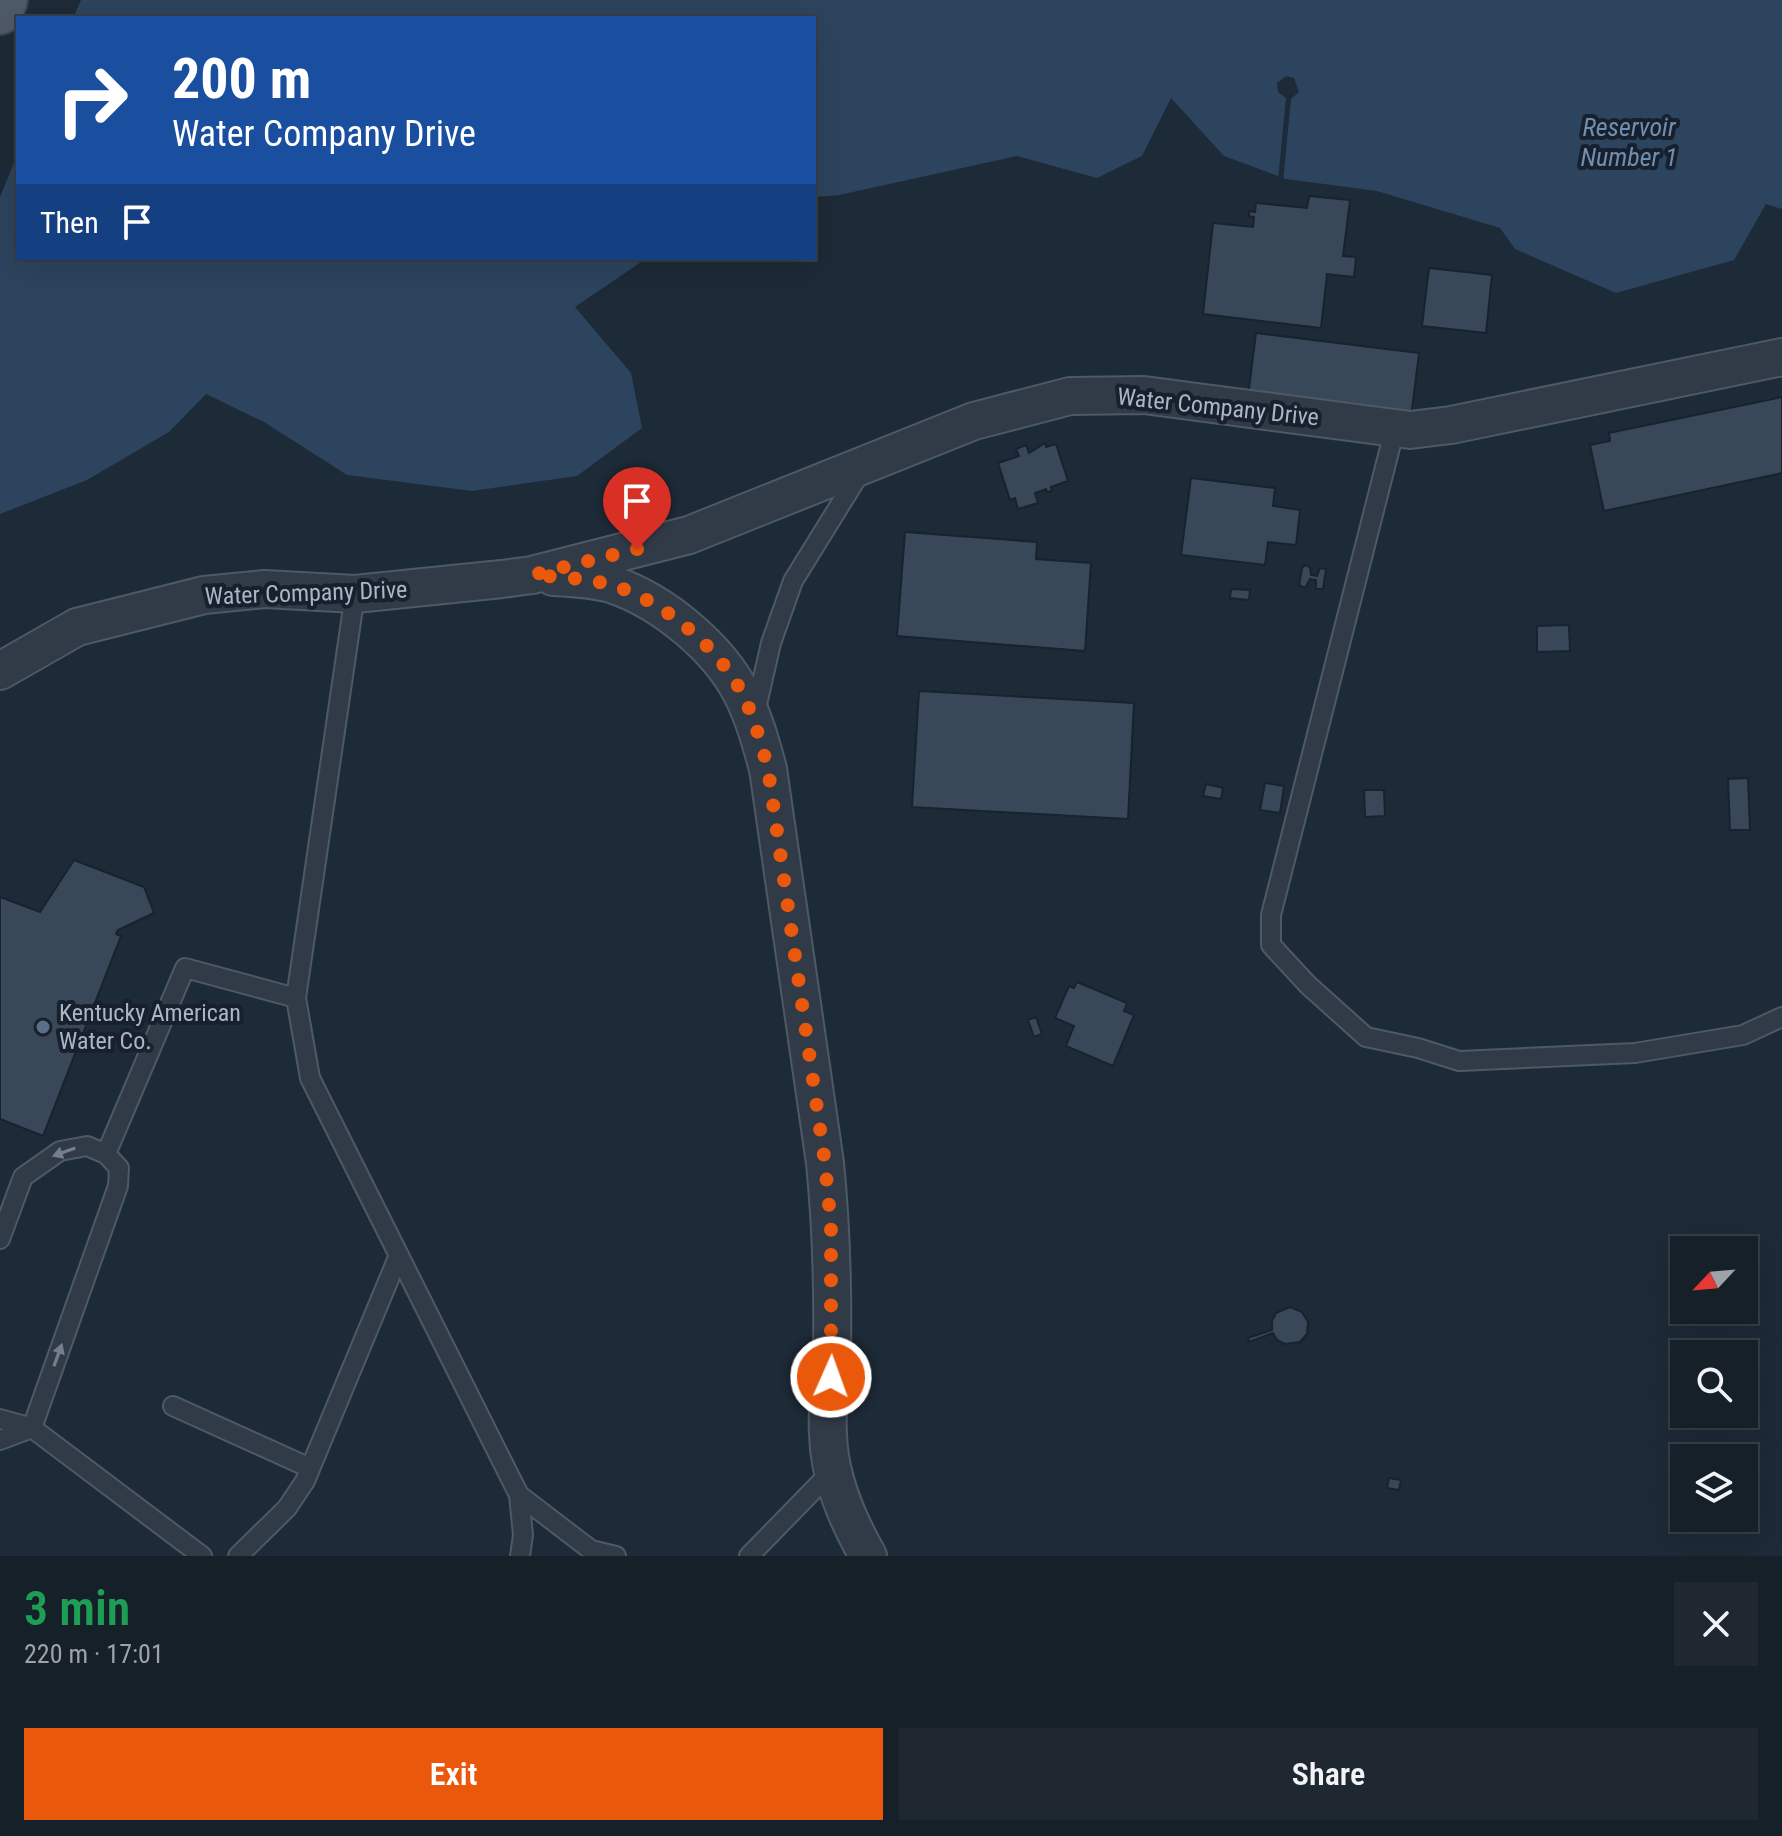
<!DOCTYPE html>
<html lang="en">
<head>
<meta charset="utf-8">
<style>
	body { margin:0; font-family:"Roboto Condensed",sans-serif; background:#1f2831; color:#f1f3f6; height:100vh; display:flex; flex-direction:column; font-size:30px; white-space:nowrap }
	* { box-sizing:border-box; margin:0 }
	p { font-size:26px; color:#9ea3a8 }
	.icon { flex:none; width:44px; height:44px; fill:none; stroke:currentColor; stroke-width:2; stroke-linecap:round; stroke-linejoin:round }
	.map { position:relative; height:1556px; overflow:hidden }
	.panel { display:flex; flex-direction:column; background:#162029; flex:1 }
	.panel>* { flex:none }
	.hud { position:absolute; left:16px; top:16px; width:800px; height:244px; border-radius:0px; box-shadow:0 8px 32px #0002,0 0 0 2px #353e46; background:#1a4fa0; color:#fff; overflow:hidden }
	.needle { width:52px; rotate:244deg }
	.fabs { position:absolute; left:1670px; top:1236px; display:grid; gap:16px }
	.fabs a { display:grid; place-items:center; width:88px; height:88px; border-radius:0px; background:#162029; box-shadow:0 8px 32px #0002,0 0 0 2px #353e46; font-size:40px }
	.pin { position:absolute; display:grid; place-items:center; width:68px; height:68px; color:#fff; margin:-82px -34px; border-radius:50% 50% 50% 0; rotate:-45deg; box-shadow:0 0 8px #0007 }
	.pin .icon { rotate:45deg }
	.me { position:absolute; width:88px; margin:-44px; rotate:2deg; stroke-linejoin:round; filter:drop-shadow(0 0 6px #0008) }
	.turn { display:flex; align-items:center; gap:28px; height:168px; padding:0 24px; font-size:36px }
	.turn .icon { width:104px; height:104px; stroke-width:2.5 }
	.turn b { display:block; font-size:56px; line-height:68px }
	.then { display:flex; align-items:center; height:76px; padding:0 24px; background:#0003; gap:16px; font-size:30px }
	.round { display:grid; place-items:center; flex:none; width:84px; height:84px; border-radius:0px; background:#1f2831 }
	.headline { display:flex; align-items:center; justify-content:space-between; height:136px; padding:0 24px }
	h1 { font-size:48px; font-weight:600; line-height:60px; color:#1e9e55 }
	.button { display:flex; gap:16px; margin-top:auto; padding:16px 24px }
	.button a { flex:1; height:92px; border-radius:0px; background:#ea580c; color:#fff; font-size:32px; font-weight:600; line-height:92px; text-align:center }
	.button a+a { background:#1f2831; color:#f1f3f6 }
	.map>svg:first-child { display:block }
	.water { fill:#2d445e }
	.pier { fill:#1d2a37 }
	.building { fill:#394858; stroke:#19222e; stroke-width:2 }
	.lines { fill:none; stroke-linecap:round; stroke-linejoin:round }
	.service-casing { stroke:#4e5966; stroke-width:22 }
	.minor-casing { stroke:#4e5966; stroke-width:40 }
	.primary-casing { stroke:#3a4451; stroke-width:48 }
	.service { stroke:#313b48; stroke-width:18 }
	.minor { stroke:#313b48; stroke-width:36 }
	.primary { stroke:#4e5a68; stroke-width:44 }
	.oneway { fill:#747f8d }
	.route { stroke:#ea580c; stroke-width:14; stroke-dasharray:0 25.2 }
	.service-dot { fill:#5c6f8a; stroke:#17202c; stroke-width:3 }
	.labels { text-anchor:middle; stroke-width:8; stroke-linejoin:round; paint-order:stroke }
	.street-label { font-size:24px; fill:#aab6c5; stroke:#17202c }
	.poi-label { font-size:24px; fill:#aab6c5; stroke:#17202c; text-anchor:start }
	.water-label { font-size:26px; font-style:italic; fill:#708eb1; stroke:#17202c }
</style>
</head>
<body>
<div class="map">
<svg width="1782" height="1556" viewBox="0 0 1782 1556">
	<rect width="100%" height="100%" fill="#1d2a37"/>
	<path class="water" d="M81 0H1782V209L1766 204 1734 260 1616 293 1515 249 1500 228 1377 191 1286 179 1224 156 1171 98 1142 156 1097 178 1017 156 839 195 814 197V18H73Z
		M18 153V258H647L575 307 631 373 642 428 577 476 472 491 347 475 264 422 206 394 169 432 87 480 0 514V197Z"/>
	<path class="pier" d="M1286 76 1294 78 1299 92 1291 99 1283 182 1278 180 1286 98 1278 92 1277 83Z"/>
	<path class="building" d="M1309 196 1350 200 1343 256 1356 257 1354 277 1327 274 1321 328 1203 314 1213 223 1253 227 1254 217 1249 216V211L1255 212 1256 203 1307 208Z
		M1429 268 1492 275 1486 333 1422 326Z
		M1256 333 1419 353 1411 417 1248 397Z
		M1782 397V473L1604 511 1590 445 1610 441 1609 433Z
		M1045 443 1046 447 1056 444 1068 481 1051 487 1052 491 1047 492 1046 489 1035 493 1038 503 1018 509 1015 498 1010 500 998 463 1019 456 1016 449 1026 445 1029 453Z
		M1191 478 1275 488 1273 506 1300 510 1296 545 1268 542 1265 565 1181 555Z
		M905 532 1037 542 1036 559 1091 563 1085 651 897 636Z
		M1305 565 1310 567 1311 575 1317 576 1320 568 1326 569 1323 589H1316V580L1310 579 1305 588 1299 585 1302 568Z
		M1231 589 1250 590 1249 600 1230 598Z
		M1569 625 1570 651 1537 652V626Z
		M919 691 1134 703 1128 819 912 807Z
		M1748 778 1750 830H1730L1728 779Z
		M1265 783 1284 786 1280 813 1260 810Z
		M1206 784 1223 788 1221 799 1203 796Z
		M1364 790H1384L1385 816 1365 817Z
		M74 860 144 887 154 913 118 930 116 934 121 936 43 1136 0 1119V897L40 912Z
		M1077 982 1127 1003 1124 1011 1134 1015 1113 1066 1066 1046 1074 1026 1055 1018 1069 986 1074 988Z
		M1036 1017 1042 1034 1034 1037 1028 1020Z
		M1290 1307 1302 1312 1308 1322 1307 1334 1300 1342 1285 1344 1277 1340 1273 1333 1249 1342 1248 1338 1272 1330V1321L1276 1313Z
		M1389 1478 1401 1480 1399 1490 1387 1488Z"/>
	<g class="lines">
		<defs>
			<path id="service" d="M1395 428 1271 915V945L1308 985 1366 1037 1418 1048 1459 1061 1635 1053 1743 1035 1782 1017
				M355 594 296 998 310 1078 519 1495 523 1535 520 1556
				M755 713 771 643 793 581 861 471
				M106 1154 185 968 296 998
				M0 1239 23 1177 60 1151 87 1146 106 1154 119 1168 118 1186 32 1428 0 1419
				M173 1406 310 1468
				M0 1440 32 1428 202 1556
				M519 1495 591 1550 616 1556
				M238 1556 287 1508 305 1481 399 1255
				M749 1556 832 1471"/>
			<path id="minor" d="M553 577C573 578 595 579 614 585 663 602 718 647 742 694 754 718 761 743 768 769L825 1163C831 1224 833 1286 832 1348 832 1376 826 1406 828 1434 829 1478 847 1519 868 1556
				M0 671 77 627 204 595 265 589 355 594 502 579 532 575 689 535 974 421 1070 396 1144 395 1410 430 1451 425 1782 357"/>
			<path id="primary" d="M0 12 5 0"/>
		</defs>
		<use href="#service" class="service-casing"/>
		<use href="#minor" class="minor-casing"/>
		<use href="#primary" class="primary-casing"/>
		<use href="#service" class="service"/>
		<use href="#minor" class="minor"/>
		<use href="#primary" class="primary"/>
	</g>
	<defs><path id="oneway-solid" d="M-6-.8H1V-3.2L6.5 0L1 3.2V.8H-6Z" transform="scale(2)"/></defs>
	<g class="oneway">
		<use href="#oneway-solid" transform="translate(64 1152) rotate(160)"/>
		<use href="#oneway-solid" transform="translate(58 1355) rotate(-70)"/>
	</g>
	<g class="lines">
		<path class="route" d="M637 549 532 575C558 577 586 578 611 585 661 599 718 647 742 693 754 717 761 743 768 769L825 1163 831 1226V1377"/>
	</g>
	<circle class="service-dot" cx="43" cy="1027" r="8"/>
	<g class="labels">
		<g class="street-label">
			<text transform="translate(1218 407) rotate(6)" y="8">Water Company Drive</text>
			<text transform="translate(306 593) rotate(-2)" y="8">Water Company Drive</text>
		</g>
		<g class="poi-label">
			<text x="59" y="1021">Kentucky American<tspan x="59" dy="28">Water Co.</tspan></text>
		</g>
		<g class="water-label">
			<text x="1629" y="136">Reservoir<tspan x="1629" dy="30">Number 1</tspan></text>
		</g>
	</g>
</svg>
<div class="fabs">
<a><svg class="needle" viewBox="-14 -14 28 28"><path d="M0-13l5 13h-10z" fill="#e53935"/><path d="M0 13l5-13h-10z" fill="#9ea3a8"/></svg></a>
<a><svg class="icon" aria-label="search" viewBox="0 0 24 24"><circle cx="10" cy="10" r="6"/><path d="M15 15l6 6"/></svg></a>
<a><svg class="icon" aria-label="layers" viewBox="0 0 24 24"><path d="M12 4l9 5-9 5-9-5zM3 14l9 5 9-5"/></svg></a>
</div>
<div class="pin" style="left:637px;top:549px;background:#d93025"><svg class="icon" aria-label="arrive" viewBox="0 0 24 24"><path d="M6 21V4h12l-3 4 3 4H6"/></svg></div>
<svg class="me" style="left:831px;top:1377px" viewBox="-20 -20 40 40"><circle r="17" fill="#ea580c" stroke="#fff" stroke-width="3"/><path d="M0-11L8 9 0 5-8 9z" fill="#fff"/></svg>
<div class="hud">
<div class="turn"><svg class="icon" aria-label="right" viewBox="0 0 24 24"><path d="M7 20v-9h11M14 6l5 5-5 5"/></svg><div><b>200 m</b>Water Company Drive</div></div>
<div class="then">Then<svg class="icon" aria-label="arrive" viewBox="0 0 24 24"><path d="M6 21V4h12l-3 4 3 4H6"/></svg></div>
</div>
</div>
<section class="panel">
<div class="headline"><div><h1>3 min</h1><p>220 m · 17:01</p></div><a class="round"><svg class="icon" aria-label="close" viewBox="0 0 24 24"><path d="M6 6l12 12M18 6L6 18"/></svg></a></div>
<div class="button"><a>Exit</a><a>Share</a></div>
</section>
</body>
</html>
